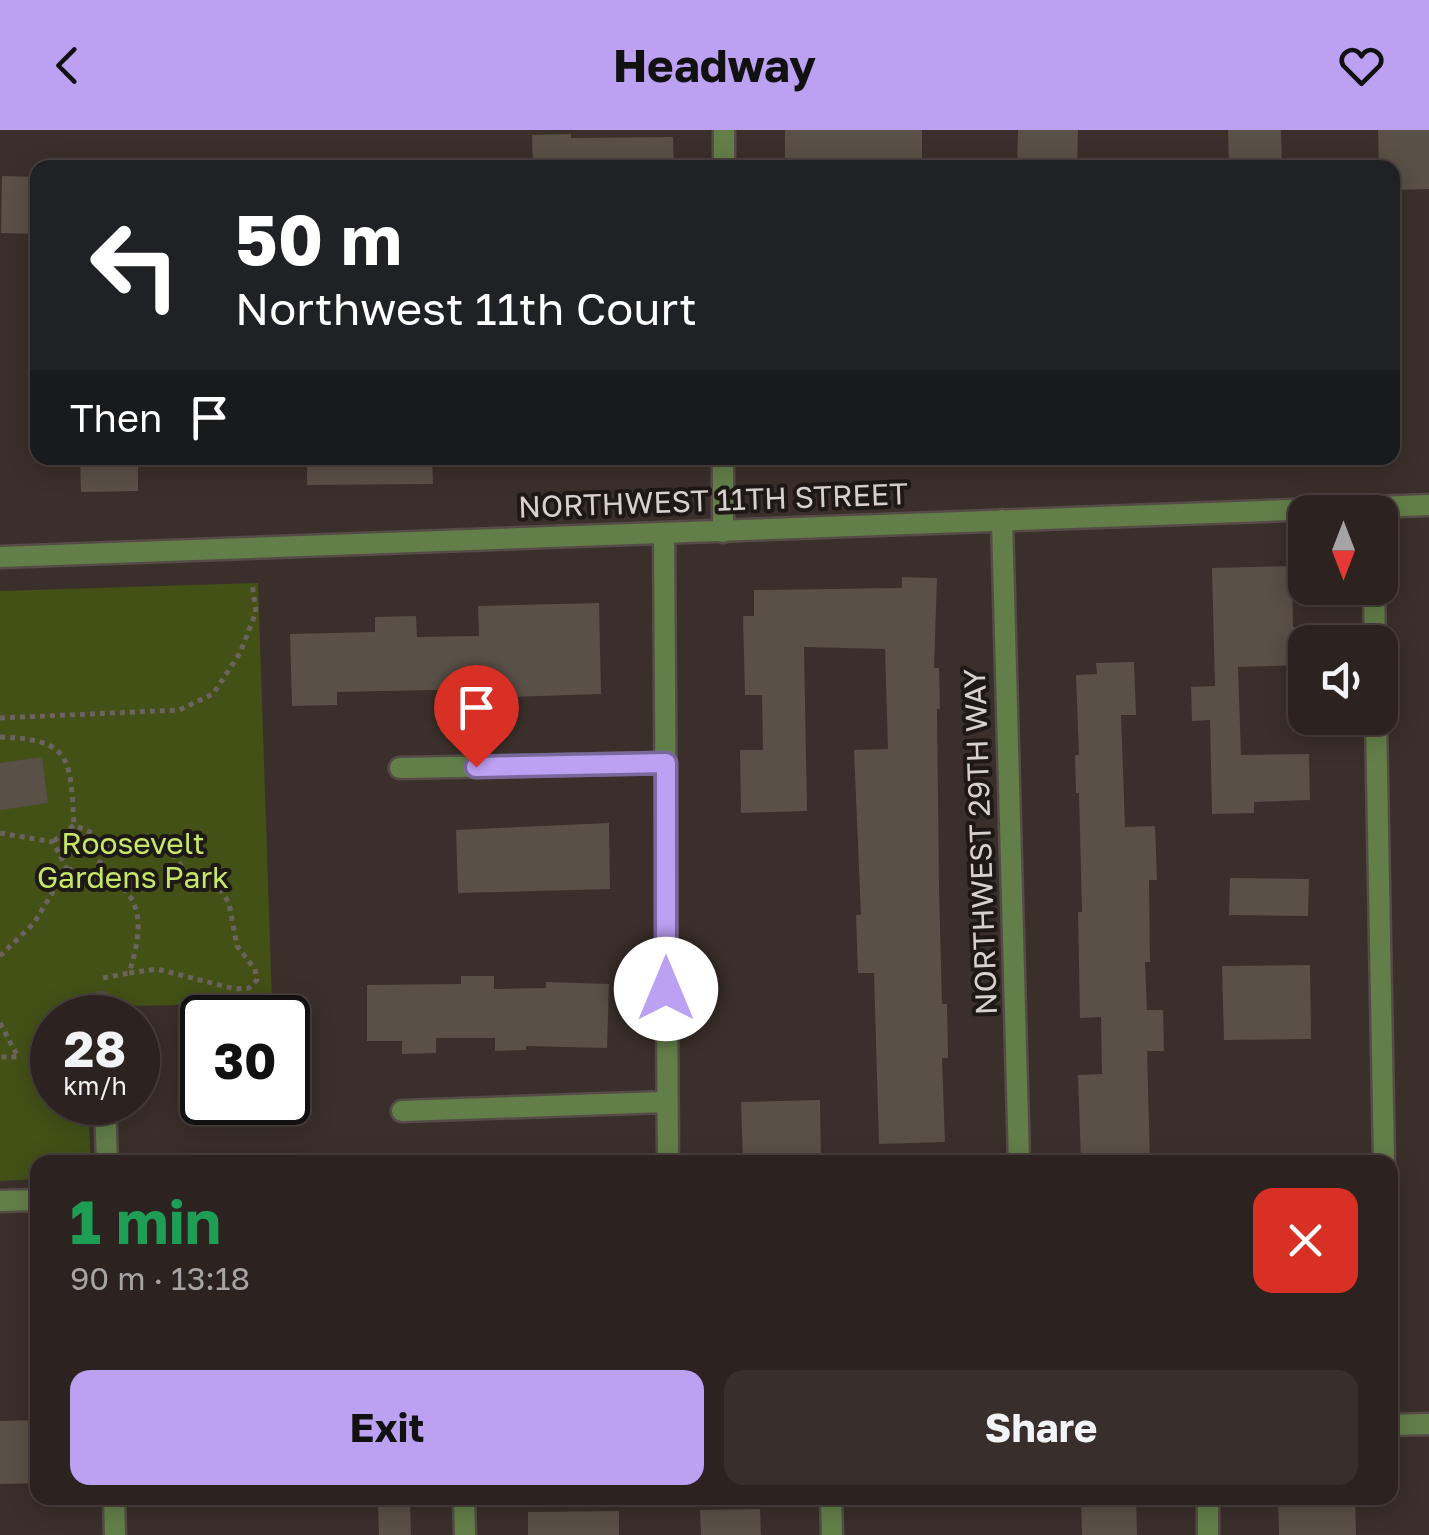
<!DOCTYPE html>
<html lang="en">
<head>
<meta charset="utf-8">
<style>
	body { margin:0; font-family:"Golos Text",sans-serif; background:#382f2d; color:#f1f3f6; height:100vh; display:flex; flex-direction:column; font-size:38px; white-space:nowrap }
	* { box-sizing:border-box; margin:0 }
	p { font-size:32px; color:#a6a4a5 }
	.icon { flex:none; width:55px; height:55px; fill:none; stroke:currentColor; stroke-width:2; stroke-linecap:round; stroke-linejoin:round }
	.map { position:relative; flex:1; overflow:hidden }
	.side { position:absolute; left:30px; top:1025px; width:1368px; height:350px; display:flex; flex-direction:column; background:#2c2320; border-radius:20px; box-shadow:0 5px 25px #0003,0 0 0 2px #48403e }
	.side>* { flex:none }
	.guide { position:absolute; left:30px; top:30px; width:1370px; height:305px; border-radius:20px; box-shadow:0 5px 25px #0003,0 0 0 2px #48403e; background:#202124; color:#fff; overflow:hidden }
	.needle { width:65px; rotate:180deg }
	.fabs { position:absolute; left:1288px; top:365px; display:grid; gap:20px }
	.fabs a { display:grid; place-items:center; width:110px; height:110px; border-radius:20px; background:#2c2320; box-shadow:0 5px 25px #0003,0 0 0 2px #48403e; font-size:50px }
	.speed { position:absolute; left:30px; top:865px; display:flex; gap:20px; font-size:50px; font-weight:700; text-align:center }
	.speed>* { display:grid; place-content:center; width:130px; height:130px; border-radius:50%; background:#2c2320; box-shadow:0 5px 25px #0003,0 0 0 2px #48403e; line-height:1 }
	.speed small { font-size:25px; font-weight:400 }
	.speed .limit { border:5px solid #111; border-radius:15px; background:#fff; color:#111 }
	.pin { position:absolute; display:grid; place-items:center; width:85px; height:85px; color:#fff; margin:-102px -42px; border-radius:50% 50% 50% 0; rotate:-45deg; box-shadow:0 0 10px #0007 }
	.pin .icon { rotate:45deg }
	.me { position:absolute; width:110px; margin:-55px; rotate:0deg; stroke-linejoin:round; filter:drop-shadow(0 0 8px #0008) }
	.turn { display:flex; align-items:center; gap:35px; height:210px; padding:0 40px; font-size:45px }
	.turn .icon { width:130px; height:130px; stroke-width:2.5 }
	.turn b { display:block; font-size:70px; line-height:85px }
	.then { display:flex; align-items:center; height:95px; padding:0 40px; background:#0003; gap:20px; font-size:38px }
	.round { display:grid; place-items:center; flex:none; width:105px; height:105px; border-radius:20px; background:#382f2d }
	.overview { display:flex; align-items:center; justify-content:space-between; height:170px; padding:0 40px }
	h1 { font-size:60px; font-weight:700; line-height:75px; color:#1e9e55 }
	.button { display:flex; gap:20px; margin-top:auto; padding:20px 40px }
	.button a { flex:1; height:115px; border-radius:20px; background:#bca0f2; color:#111; font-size:40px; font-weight:700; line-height:115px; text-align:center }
	.button a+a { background:#382f2d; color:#f1f3f6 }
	header { display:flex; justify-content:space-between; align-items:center; height:130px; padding:0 40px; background:#bca0f2; color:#111; font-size:45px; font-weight:700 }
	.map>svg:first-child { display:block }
	.green { fill:#435117 }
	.building { fill:#595047 }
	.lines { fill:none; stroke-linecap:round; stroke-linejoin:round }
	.street-casing { stroke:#564c47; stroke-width:25 }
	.path { stroke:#6c625e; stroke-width:5; stroke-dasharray:5 5; stroke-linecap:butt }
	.street { stroke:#637f49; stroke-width:20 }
	.route-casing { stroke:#7a689d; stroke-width:25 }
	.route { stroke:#bca0f2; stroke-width:18 }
	.labels { text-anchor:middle; stroke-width:8; stroke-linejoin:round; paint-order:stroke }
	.street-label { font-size:30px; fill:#d8d0cd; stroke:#1e1816 }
	.park-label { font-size:30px; fill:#c6e767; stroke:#1e1816 }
</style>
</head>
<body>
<header><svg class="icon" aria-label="back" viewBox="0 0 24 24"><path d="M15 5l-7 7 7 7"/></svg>Headway<svg class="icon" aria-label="heart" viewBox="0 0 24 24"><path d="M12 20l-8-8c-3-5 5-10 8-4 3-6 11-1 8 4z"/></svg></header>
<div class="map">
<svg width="1429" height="1405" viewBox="0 0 1429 1405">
	<rect width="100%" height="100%" fill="#3a2f2a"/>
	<path class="green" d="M258 453 272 873 85 877 84 887 52 888V972L88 973 91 1032H38L37 1049 0 1051V461Z"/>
	<path class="building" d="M785 0H922V38H785Z
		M1018 0H1078L1077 38H1017Z
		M1228 0H1281L1282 38H1229Z
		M1378 0H1429V59L1392 60V38H1379Z
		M571 4V8L673 7 674 38H533L532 5Z
		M2 46 38 47V104L1 103Z
		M80 328H138V361L81 362Z
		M307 328H432L433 354 307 355Z
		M1292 436 1293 497H1305V535L1238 537 1241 625 1309 624 1310 670 1254 672V683L1212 684 1210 590 1192 591 1191 557 1215 556 1212 438Z
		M902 447 937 448 934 538H939L940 579H937L939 757 942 874H947L948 928H942L945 1012 879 1014 874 843H858L856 785H861L854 620 888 619 885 519 804 517 807 681 741 683 740 620H763L762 565H745L743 486H754V460L902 458Z
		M599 473 601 564 481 568V559L337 562V575L292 576 290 504 375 502V487L416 486 417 507 479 506 478 476Z
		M1134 532 1136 585H1121L1125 697 1155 696 1157 750H1149L1150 832H1145L1147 880H1163L1164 921H1147L1150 1032H1081L1078 945 1102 944 1101 887 1080 888 1078 782H1082L1079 663H1076L1075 625H1079L1076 545 1097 544 1096 533Z
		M42 627 48 673 0 680V633Z
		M609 693 610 759 458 763 456 700Z
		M1230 748 1309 749 1308 786 1229 785Z
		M1310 835 1311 909 1224 910 1222 836Z
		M461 846H494V859L546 858V852L609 854 607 918 526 916V920L495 921V908H436V923L402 924V911H367V855L461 854Z
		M820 970 821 1032H743L741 972Z
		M38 1290V1353L0 1354V1291Z
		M1081 1368H1136L1137 1405H1082Z
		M1278 1368H1355L1356 1405H1279Z
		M410 1371 411 1405H379L378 1372Z
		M760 1379 761 1405H701L700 1380Z
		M619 1381V1405H528V1382Z"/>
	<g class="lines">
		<defs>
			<path id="street" d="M724 38V0
				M1002 390 1019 1032
				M723 402V328
				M664 404 668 1032
				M0 427 1429 375
				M1374 458 1375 512
				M1376 588 1384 1032
				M400 638 665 633
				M101 873V888
				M105 972 107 1032
				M402 981 665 972
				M0 1071 38 1070
				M1390 1295 1429 1294
				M114 1368 115 1405
				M464 1368 465 1405
				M831 1368 832 1405
				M1208 1368V1405"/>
		</defs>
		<use href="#street" class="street-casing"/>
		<path class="path" d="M0 588 179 580 213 564 240 523 256 482 252 453
			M0 607C74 609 70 631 74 695
			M0 703 53 712 67 739 34 793 0 826
			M54 711 74 695 92 703 106 719
			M67 739C137 748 150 778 129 843L157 839 235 859 249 858 257 850 255 839 237 816 229 773 220 759 199 751 183 738 167 717 134 709 106 719 95 742
			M103 848 129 843
			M0 893 18 927H0"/>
		<use href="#street" class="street"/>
	</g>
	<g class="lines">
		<defs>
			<path id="route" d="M476 637 666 633V859"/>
		</defs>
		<use href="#route" class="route-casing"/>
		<use href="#route" class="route"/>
	</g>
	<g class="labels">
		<g class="street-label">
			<text transform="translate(713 371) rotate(-2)" y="10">NORTHWEST 11TH STREET</text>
			<text transform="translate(981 712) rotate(-92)" y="10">NORTHWEST 29TH WAY</text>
		</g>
		<g class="park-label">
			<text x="133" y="724">Roosevelt<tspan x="133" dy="34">Gardens Park</tspan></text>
		</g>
	</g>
</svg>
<div class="fabs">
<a><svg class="needle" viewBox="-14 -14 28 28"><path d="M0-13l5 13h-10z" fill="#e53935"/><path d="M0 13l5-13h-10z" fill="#a6a4a5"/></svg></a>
<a><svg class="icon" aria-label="sound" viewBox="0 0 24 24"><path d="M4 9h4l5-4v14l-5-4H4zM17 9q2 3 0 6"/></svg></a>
</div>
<div class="speed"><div>28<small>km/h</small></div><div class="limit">30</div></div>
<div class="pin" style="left:476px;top:637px;background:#d93025"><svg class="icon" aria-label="arrive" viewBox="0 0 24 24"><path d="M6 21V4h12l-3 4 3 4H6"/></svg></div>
<svg class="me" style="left:666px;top:859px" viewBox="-20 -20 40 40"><circle r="19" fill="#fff"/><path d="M0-13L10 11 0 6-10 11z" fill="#bca0f2"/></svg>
<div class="guide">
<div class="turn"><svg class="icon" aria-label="left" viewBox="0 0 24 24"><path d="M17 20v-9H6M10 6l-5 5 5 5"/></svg><div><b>50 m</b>Northwest 11th Court</div></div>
<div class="then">Then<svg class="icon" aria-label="arrive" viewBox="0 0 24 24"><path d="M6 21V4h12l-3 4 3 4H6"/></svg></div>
</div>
<section class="side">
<div class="overview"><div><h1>1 min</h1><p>90 m · 13:18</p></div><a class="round" style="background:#d93025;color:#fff"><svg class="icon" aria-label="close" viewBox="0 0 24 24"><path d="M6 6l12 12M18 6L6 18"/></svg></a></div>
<div class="button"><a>Exit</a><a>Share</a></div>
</section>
</div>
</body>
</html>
